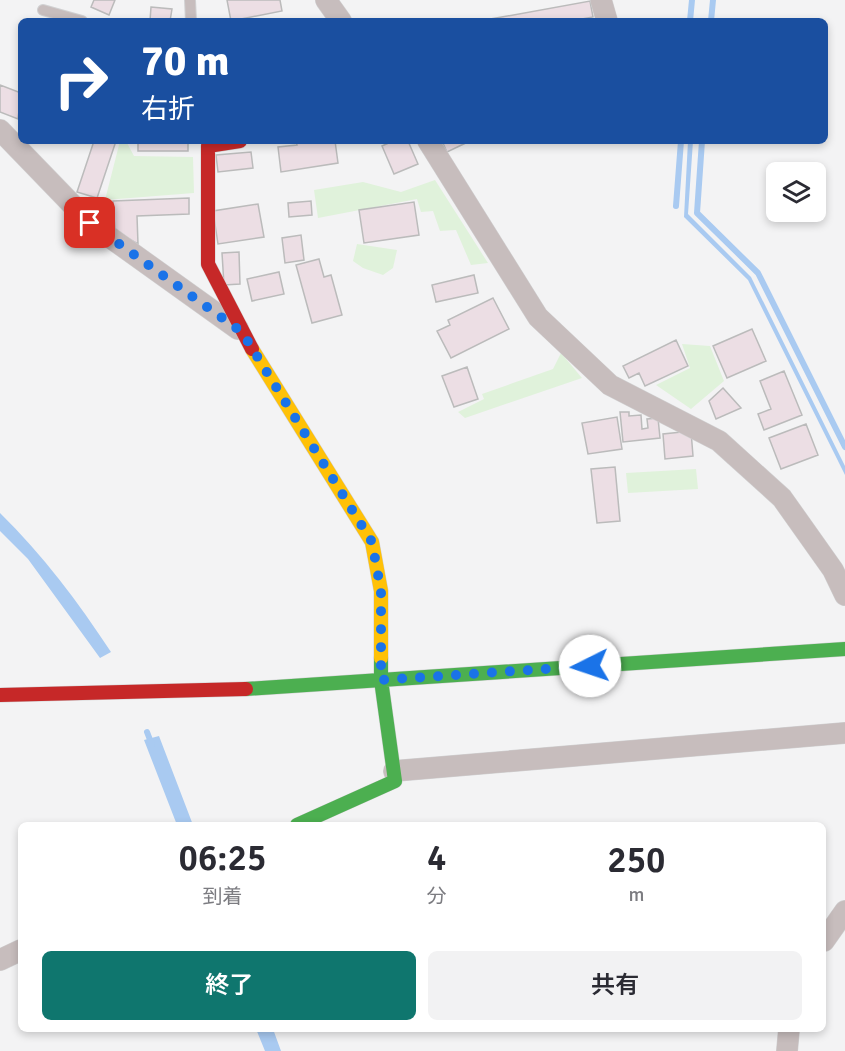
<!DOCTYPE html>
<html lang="ja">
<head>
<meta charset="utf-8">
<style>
	body { margin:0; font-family:Signika,"Noto Sans JP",sans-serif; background:#f2f2f3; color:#2b2b33; height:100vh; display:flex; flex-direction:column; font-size:22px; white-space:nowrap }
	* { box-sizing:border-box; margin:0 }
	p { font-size:20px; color:#7c7c81 }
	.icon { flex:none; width:33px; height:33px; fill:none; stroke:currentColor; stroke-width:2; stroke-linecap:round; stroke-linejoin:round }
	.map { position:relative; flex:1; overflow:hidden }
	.details { position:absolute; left:18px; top:822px; width:808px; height:210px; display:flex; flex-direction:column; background:#fff; border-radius:9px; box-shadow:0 3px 9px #0003 }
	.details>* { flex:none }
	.hud { position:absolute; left:18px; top:18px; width:810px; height:126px; border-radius:9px; box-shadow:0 3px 9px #0003; background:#1a4fa0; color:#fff; overflow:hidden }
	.controls { position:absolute; left:766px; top:162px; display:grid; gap:12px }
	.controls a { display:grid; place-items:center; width:60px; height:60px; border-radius:9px; background:#fff; box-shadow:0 3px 9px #0003; font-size:30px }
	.pin { position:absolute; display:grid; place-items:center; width:51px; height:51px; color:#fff; margin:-26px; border-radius:12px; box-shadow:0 3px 9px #0006 }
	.me { position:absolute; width:66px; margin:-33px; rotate:266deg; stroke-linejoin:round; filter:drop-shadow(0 0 4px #0008) }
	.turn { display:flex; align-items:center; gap:21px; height:126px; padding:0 24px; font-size:27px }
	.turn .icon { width:78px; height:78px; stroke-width:2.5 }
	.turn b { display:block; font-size:42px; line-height:51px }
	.eta { display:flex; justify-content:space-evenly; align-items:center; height:102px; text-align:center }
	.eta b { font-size:36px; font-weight:600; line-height:42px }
	.cta { display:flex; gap:12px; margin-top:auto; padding:12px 24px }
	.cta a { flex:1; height:69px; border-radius:9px; background:#0f766e; color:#fff; font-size:24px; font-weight:600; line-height:69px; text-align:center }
	.cta a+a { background:#f2f2f3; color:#2b2b33 }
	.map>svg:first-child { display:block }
	.green { fill:#e0f2db }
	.water { fill:#a9caf1 }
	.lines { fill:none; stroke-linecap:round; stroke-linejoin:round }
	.stream { stroke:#a9caf1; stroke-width:6 }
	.building { fill:#ecdee4; stroke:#bbb; stroke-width:1.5 }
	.lane-casing { stroke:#d1d1d2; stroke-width:12 }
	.street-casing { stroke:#d1d1d2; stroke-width:22 }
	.fast-casing { stroke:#d1d1d2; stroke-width:15 }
	.slow-casing { stroke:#d1d1d2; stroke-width:15 }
	.jam-casing { stroke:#d1d1d2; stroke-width:15 }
	.lane { stroke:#c7bdbd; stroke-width:10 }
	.street { stroke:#c7bdbd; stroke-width:21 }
	.fast { stroke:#4caf50; stroke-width:14 }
	.slow { stroke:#ffc107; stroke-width:14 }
	.jam { stroke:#c62828; stroke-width:14 }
	.route { stroke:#1a73e8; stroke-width:10; stroke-dasharray:0 18 }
</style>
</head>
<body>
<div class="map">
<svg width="845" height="1051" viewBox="0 0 845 1051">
	<rect width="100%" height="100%" fill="#f3f3f4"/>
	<path class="green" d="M120 141H126L134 156 193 157 194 193 105 200Z
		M435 180 488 263 471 265 456 230 440 231 433 211 421 212 417 199 318 218 314 190 363 182 401 192Z
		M357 244 397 250 393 268 383 275 363 268 353 261Z
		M682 344 710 346 724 381 691 409 656 385 690 368Z
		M561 353 582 378 465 418 458 412 484 399 482 394 553 369Z
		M696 469 698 489 628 493 626 473Z"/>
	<path class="water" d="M688 141H693L688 214 751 277 845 466V475L748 280 684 217Z
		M0 513C43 555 78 602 111 652L100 658 28 559 0 531Z
		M159 736 193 825H177L144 740Z
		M256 1029H273L281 1051H265Z"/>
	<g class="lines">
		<path class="stream" d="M690 21 692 0
			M711 21 713 0
			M702 141 697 213 758 273 845 447
			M676 206 681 141
			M147 732 152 745"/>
	</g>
	<path class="building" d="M94 0H115L109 15 91 7Z
		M227 0H280L282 11 231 21Z
		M590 1 593 17 571 21H491V19Z
		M151 7 172 9 170 21H150Z
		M0 85 21 93 18 119 0 112Z
		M94 141H116L97 198 77 192Z
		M138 141H188V151H138Z
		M296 141H335L338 163 281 172 278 147 297 145Z
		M393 141H408L418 164 394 174 382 146Z
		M442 141H470L447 152Z
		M251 152 253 168 218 172 216 155Z
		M189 198V214L137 216 138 244 115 231 113 201Z
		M311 201 312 215 289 217 288 203Z
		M414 202 419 235 364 243 359 210Z
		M258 204 264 237 218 244 213 211Z
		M301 235 304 260 285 263 282 238Z
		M239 252 240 284 224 285 222 253Z
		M319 259 324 277 331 275 342 315 312 323 296 265Z
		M279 272 284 294 252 301 247 279Z
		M474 275 478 293 436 302 432 285Z
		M493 298 509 329 451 358 437 331 450 325 448 320Z
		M752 329 766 361 727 378 713 346Z
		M676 340 688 366 645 386 639 373 629 378 623 366Z
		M467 367 478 399 454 407 442 376Z
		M784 371 802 415 764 430 758 414 771 409 760 381Z
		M723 388 741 408 716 419 709 401Z
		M620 412H629V416L641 415 642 429 648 428 647 419 658 418 660 438 623 442Z
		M617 417 622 449 588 454 582 423Z
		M806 424 818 455 781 469 769 438Z
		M691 431 693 456 665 459 663 434Z
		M615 467 620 521 597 523 591 469Z"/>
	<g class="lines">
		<defs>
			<path id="lane" d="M190 0 191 21
				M43 10 82 21"/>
			<path id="street" d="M326 0 341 21
				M601 0 607 21
				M0 130 90 223 238 329
				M428 141 538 317 610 385 719 441 782 498 833 570 845 595
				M394 771 845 733
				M824 941 845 911
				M0 960 21 950
				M787 1051 789 1029"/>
			<path id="fast" d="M246 689 845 649
				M297 825 395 781 381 680V658"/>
			<path id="slow" d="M252 349 372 542 381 591V658"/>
			<path id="jam" d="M240 141 208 146V264L252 349
				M0 695 246 689"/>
		</defs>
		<use href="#lane" class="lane-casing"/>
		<use href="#street" class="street-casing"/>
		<use href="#fast" class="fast-casing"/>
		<use href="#slow" class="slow-casing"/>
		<use href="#jam" class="jam-casing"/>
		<use href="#lane" class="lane"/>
		<use href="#street" class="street"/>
		<use href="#fast" class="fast"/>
		<use href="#slow" class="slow"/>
		<use href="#jam" class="jam"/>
	</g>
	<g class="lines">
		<path class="route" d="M90 223 242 332 372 542 381 591V680L590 666"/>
	</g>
</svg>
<div class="controls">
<a><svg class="icon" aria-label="layers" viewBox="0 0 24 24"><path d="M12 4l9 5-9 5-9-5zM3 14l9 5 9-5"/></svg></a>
</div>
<div class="pin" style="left:90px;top:223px;background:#d93025"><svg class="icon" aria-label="arrive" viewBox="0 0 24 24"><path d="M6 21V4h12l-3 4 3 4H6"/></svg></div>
<svg class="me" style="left:590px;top:666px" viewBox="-20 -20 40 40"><circle r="19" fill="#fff"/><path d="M0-13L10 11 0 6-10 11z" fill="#1a73e8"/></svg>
<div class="hud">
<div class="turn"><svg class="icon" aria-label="right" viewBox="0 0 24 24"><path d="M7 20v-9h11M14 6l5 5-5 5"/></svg><div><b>70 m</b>右折</div></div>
</div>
<section class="details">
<div class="eta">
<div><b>06:25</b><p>到着</p></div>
<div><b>4</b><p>分</p></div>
<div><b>250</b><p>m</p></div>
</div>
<div class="cta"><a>終了</a><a>共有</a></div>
</section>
</div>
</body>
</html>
